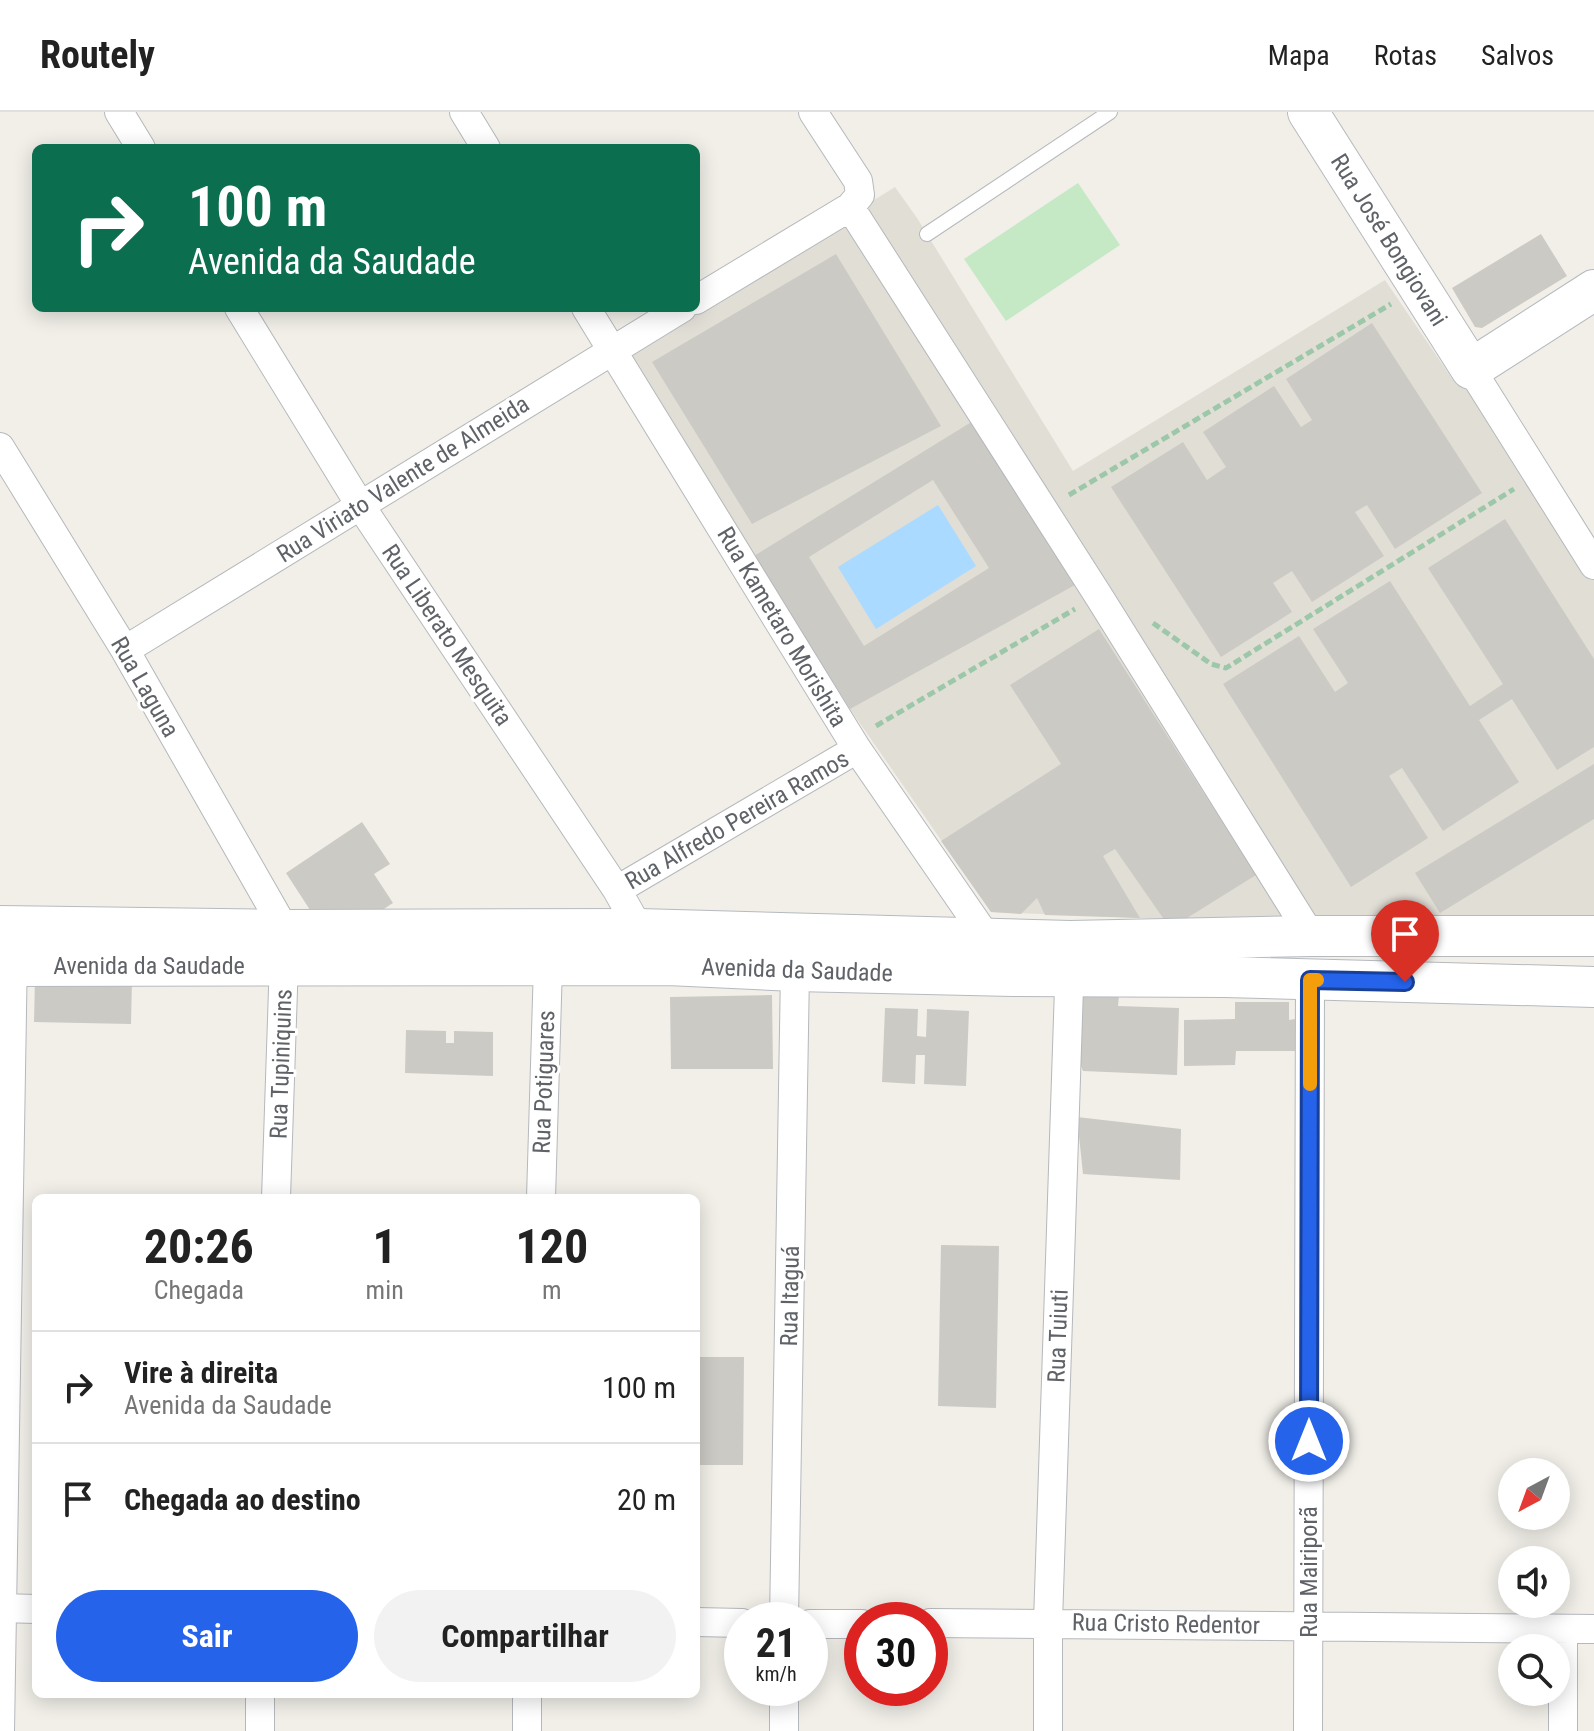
<!DOCTYPE html>
<html lang="pt">
<head>
<meta charset="utf-8">
<style>
	body { margin:0; font-family:"Roboto Condensed",sans-serif; background:#f2f2f2; color:#222; height:100vh; display:flex; flex-direction:column; font-size:30px; white-space:nowrap }
	* { box-sizing:border-box; margin:0 }
	p { font-size:26px; color:#767676 }
	.icon { flex:none; width:44px; height:44px; fill:none; stroke:currentColor; stroke-width:2; stroke-linecap:round; stroke-linejoin:round }
	.map { position:relative; flex:1; overflow:hidden }
	.details { position:absolute; left:32px; top:1082px; width:668px; height:504px; display:flex; flex-direction:column; background:#fff; border-radius:12px; box-shadow:0 4px 20px #0003 }
	.details>* { flex:none }
	.hud { position:absolute; left:32px; top:32px; width:668px; height:168px; border-radius:12px; box-shadow:0 4px 20px #0003; background:#0b6e4f; color:#fff; overflow:hidden }
	.needle { width:52px; rotate:221deg }
	.controls { position:absolute; left:1498px; top:1346px; display:grid; gap:16px }
	.controls a { display:grid; place-items:center; width:72px; height:72px; border-radius:50%; background:#fff; box-shadow:0 4px 20px #0003; font-size:40px }
	.speed { position:absolute; left:724px; top:1490px; display:flex; gap:16px; font-size:40px; font-weight:700; text-align:center }
	.speed>* { display:grid; place-content:center; width:104px; height:104px; border-radius:50%; background:#fff; box-shadow:0 4px 20px #0003; line-height:1 }
	.speed small { font-size:20px; font-weight:400 }
	.speed .limit { border:12px solid #d22; background:#fff; color:#111 }
	.pin { position:absolute; display:grid; place-items:center; width:68px; height:68px; color:#fff; margin:-82px -34px; border-radius:50% 50% 50% 0; rotate:-45deg; box-shadow:0 0 8px #0007 }
	.pin .icon { rotate:45deg }
	.me { position:absolute; width:88px; margin:-44px; rotate:0deg; stroke-linejoin:round; filter:drop-shadow(0 0 6px #0008) }
	.turn { display:flex; align-items:center; gap:28px; height:168px; padding:0 24px; font-size:36px }
	.turn .icon { width:104px; height:104px; stroke-width:2.5 }
	.turn b { display:block; font-size:56px; line-height:68px }
	.eta { display:flex; justify-content:space-evenly; align-items:center; height:136px; text-align:center }
	.eta b { font-size:48px; font-weight:700; line-height:56px }
	.button { display:flex; gap:16px; margin-top:auto; padding:16px 24px }
	.button a { flex:1; height:92px; border-radius:48px; background:#2563eb; color:#fff; font-size:32px; font-weight:700; line-height:92px; text-align:center }
	.button a+a { background:#f2f2f2; color:#222 }
	ul { padding:0; list-style:none }
	li { display:flex; align-items:center; gap:24px; height:112px; padding:0 24px; border-top:2px solid #e0e0e0 }
	li div { flex:1 }
	li b { display:block; font-size:30px }
	li em { font-style:normal }
	header { display:flex; align-items:center; gap:48px; box-sizing:border-box; height:112px; padding:0 40px; background:#fff; border-bottom:2px solid #e0e0e0 }
	header strong { font-size:38px }
	nav { display:flex; gap:44px; margin-inline-start:auto; font-size:28px }
	.map>svg:first-child { display:block }
	.education { fill:#e1ded6 }
	.green { fill:#c5e8c5 }
	.water { fill:#aadaff }
	.building { fill:#cccac5; fill-rule:evenodd }
	.lines { fill:none; stroke-linecap:round; stroke-linejoin:round }
	.lane-casing { stroke:#b5b8bc; stroke-width:16 }
	.street-casing { stroke:#b5b8bc; stroke-width:30 }
	.secondary-casing { stroke:#b6babf; stroke-width:42 }
	.path { stroke:#9cc7a9; stroke-width:5; stroke-dasharray:8 4; stroke-linecap:butt }
	.lane { stroke:#fff; stroke-width:14 }
	.street { stroke:#fff; stroke-width:28 }
	.secondary { stroke:#fff; stroke-width:40 }
	.route-casing { stroke:#184099; stroke-width:20 }
	.route { stroke:#2563eb; stroke-width:14 }
	.slow { stroke:#f59e0b; stroke-width:14 }
	.labels { text-anchor:middle; stroke-width:6; stroke-linejoin:round; paint-order:stroke }
	.street-label { font-size:24px; fill:#5f6368; stroke:#fff }
</style>
</head>
<body>
<header>
<strong>Routely</strong>
<nav><a>Mapa</a><a>Rotas</a><a>Salvos</a></nav>
</header>
<div class="map">
<svg width="1594" height="1619" viewBox="0 0 1594 1619">
	<rect width="100%" height="100%" fill="#f1efe8"/>
	<path class="education" d="M895 75 917 106 1073 359 1385 168 1453 268 1471 259 1594 453V811L1140 806 991 800 850 597 625 243Z"/>
	<path class="green" d="M1078 71 1120 133 1006 209 964 147Z"/>
	<path class="water" d="M938 393 976 454 876 517 838 455Z"/>
	<path class="building" d="M1541 122 1567 164 1482 216 1475 215 1452 176Z
		M836 142 941 314 752 412 652 250Z
		M1372 211 1482 381 1395 437 1367 393 1355 400 1384 444 1312 490 1292 459 1273 471 1292 500 1221 545 1111 375 1183 330 1207 368 1226 355 1203 320 1274 274 1301 315 1312 308 1286 267Z
		M973 309 1075 473 850 597 754 444ZM933 368 989 456 864 534 809 445Z
		M1505 407 1594 547V635L1557 658 1512 587 1479 608 1519 670 1443 719 1402 656 1389 664 1428 726 1351 775 1223 572 1299 524 1335 580 1348 571 1313 517 1390 469 1470 594 1503 572 1428 456Z
		M1099 517 1256 763 1187 806H1163L1115 737 1103 744 1140 806 1045 803 1037 786 1021 802 991 800 941 729 1061 652 1010 573Z
		M1594 652V707L1440 801 1415 761Z
		M362 710 390 752 374 762 393 791 376 802 312 801 286 761Z
		M35 865 132 867 131 912 34 910Z
		M1078 880 1119 883 1118 894 1179 896 1177 963 1083 959 1079 949Z
		M772 883 773 957H671L670 885Z
		M1235 890H1289V908L1295 907V939H1236L1235 953 1184 954V908L1235 907Z
		M885 896 918 897 917 924 926 925 927 897 969 899 966 974 924 972 925 943H916L915 972 882 970Z
		M406 918 446 919V931H454V919L493 920V964L405 961Z
		M1077 1005 1181 1017 1180 1068 1083 1062Z
		M941 1133 999 1134 996 1296 938 1294Z
		M696 1245H744L743 1353H696Z"/>
	<g class="lines">
		<defs>
			<path id="lane" d="M927 122 1110 0"/>
			<path id="street" d="M119 0 141 36
				M464 0 486 36
				M850 95 1098 483 1311 824
				M696 188 850 95 860 83 858 69 813 0
				M239 196 360 393 617 778 639 817 641 829
				M586 196 857 637 994 836
				M1471 257 1594 453
				M0 335 125 538 285 818 276 1086
				M125 538 682 196
				M617 778 857 637
				M541 1086 548 853
				M0 1496 36 1497
				M784 1508 795 859
				M696 1510 742 1511
				M930 1511 1594 1517
				M810 1512H862
				M1563 1517V1619
				M260 1582V1619
				M0 1619 13 839
				M527 1619V1582
				M784 1619V1576
				M1048 1619V1510L1070 845
				M1308 1619 1310 868"/>
			<path id="secondary" d="M1308 0 1471 257 1594 178
				M0 814 285 818 639 817 1070 829 1311 824H1594
				M0 854 668 853 795 859 1013 864 1225 865 1594 875"/>
		</defs>
		<use href="#lane" class="lane-casing"/>
		<use href="#street" class="street-casing"/>
		<use href="#secondary" class="secondary-casing"/>
		<path class="path" d="M1069 383 1391 192
			M1153 511 1211 552 1226 556 1514 377
			M876 614 1075 497"/>
		<use href="#lane" class="lane"/>
		<use href="#street" class="street"/>
		<use href="#secondary" class="secondary"/>
	</g>
	<g class="lines">
		<defs>
			<path id="route" d="M1309 1329 1310 868 1405 870"/>
		</defs>
		<use href="#route" class="route-casing"/>
		<use href="#route" class="route"/>
		<path class="slow" d="M1310 972V868H1317"/>
	</g>
	<g class="labels">
		<g class="street-label">
			<text transform="translate(1389 128) rotate(58)" y="8">Rua José Bongiovani</text>
			<text transform="translate(403 367) rotate(-32)" y="8">Rua Viriato Valente de Almeida</text>
			<text transform="translate(782 515) rotate(59)" y="8">Rua Kametaro Morishita</text>
			<text transform="translate(447 523) rotate(56)" y="8">Rua Liberato Mesquita</text>
			<text transform="translate(145 575) rotate(60)" y="8">Rua Laguna</text>
			<text transform="translate(737 708) rotate(-30)" y="8">Rua Alfredo Pereira Ramos</text>
			<text x="149" y="862">Avenida da Saudade</text>
			<text transform="translate(797 858) rotate(2)" y="8">Avenida da Saudade</text>
			<text transform="translate(281 952) rotate(-88)" y="8">Rua Tupiniquins</text>
			<text transform="translate(544 970) rotate(-88)" y="8">Rua Potiguares</text>
			<text transform="translate(790 1184) rotate(-89)" y="8">Rua Itaguá</text>
			<text transform="translate(1058 1224) rotate(-88)" y="8">Rua Tuiuti</text>
			<text transform="translate(1309 1460) rotate(-90)" y="8">Rua Mairiporã</text>
			<text transform="translate(1166 1512) rotate(1)" y="8">Rua Cristo Redentor</text>
		</g>
	</g>
</svg>
<div class="controls">
<a><svg class="needle" viewBox="-14 -14 28 28"><path d="M0-13l5 13h-10z" fill="#e53935"/><path d="M0 13l5-13h-10z" fill="#767676"/></svg></a>
<a><svg class="icon" aria-label="sound" viewBox="0 0 24 24"><path d="M4 9h4l5-4v14l-5-4H4zM17 9q2 3 0 6"/></svg></a>
<a><svg class="icon" aria-label="search" viewBox="0 0 24 24"><circle cx="10" cy="10" r="6"/><path d="M15 15l6 6"/></svg></a>
</div>
<div class="speed"><div>21<small>km/h</small></div><div class="limit">30</div></div>
<div class="pin" style="left:1405px;top:870px;background:#d93025"><svg class="icon" aria-label="arrive" viewBox="0 0 24 24"><path d="M6 21V4h12l-3 4 3 4H6"/></svg></div>
<svg class="me" style="left:1309px;top:1329px" viewBox="-20 -20 40 40"><circle r="17" fill="#2563eb" stroke="#fff" stroke-width="3"/><path d="M0-11L8 9 0 5-8 9z" fill="#fff"/></svg>
<div class="hud">
<div class="turn"><svg class="icon" aria-label="right" viewBox="0 0 24 24"><path d="M7 20v-9h11M14 6l5 5-5 5"/></svg><div><b>100 m</b>Avenida da Saudade</div></div>
</div>
<section class="details">
<div class="eta">
<div><b>20:26</b><p>Chegada</p></div>
<div><b>1</b><p>min</p></div>
<div><b>120</b><p>m</p></div>
</div>
<ul>
<li><svg class="icon" aria-label="right" viewBox="0 0 24 24"><path d="M7 20v-9h11M14 6l5 5-5 5"/></svg><div><b>Vire à direita</b><p>Avenida da Saudade</p></div><em>100 m</em></li>
<li><svg class="icon" aria-label="arrive" viewBox="0 0 24 24"><path d="M6 21V4h12l-3 4 3 4H6"/></svg><div><b>Chegada ao destino</b></div><em>20 m</em></li>
</ul>
<div class="button"><a>Sair</a><a>Compartilhar</a></div>
</section>
</div>
</body>
</html>
